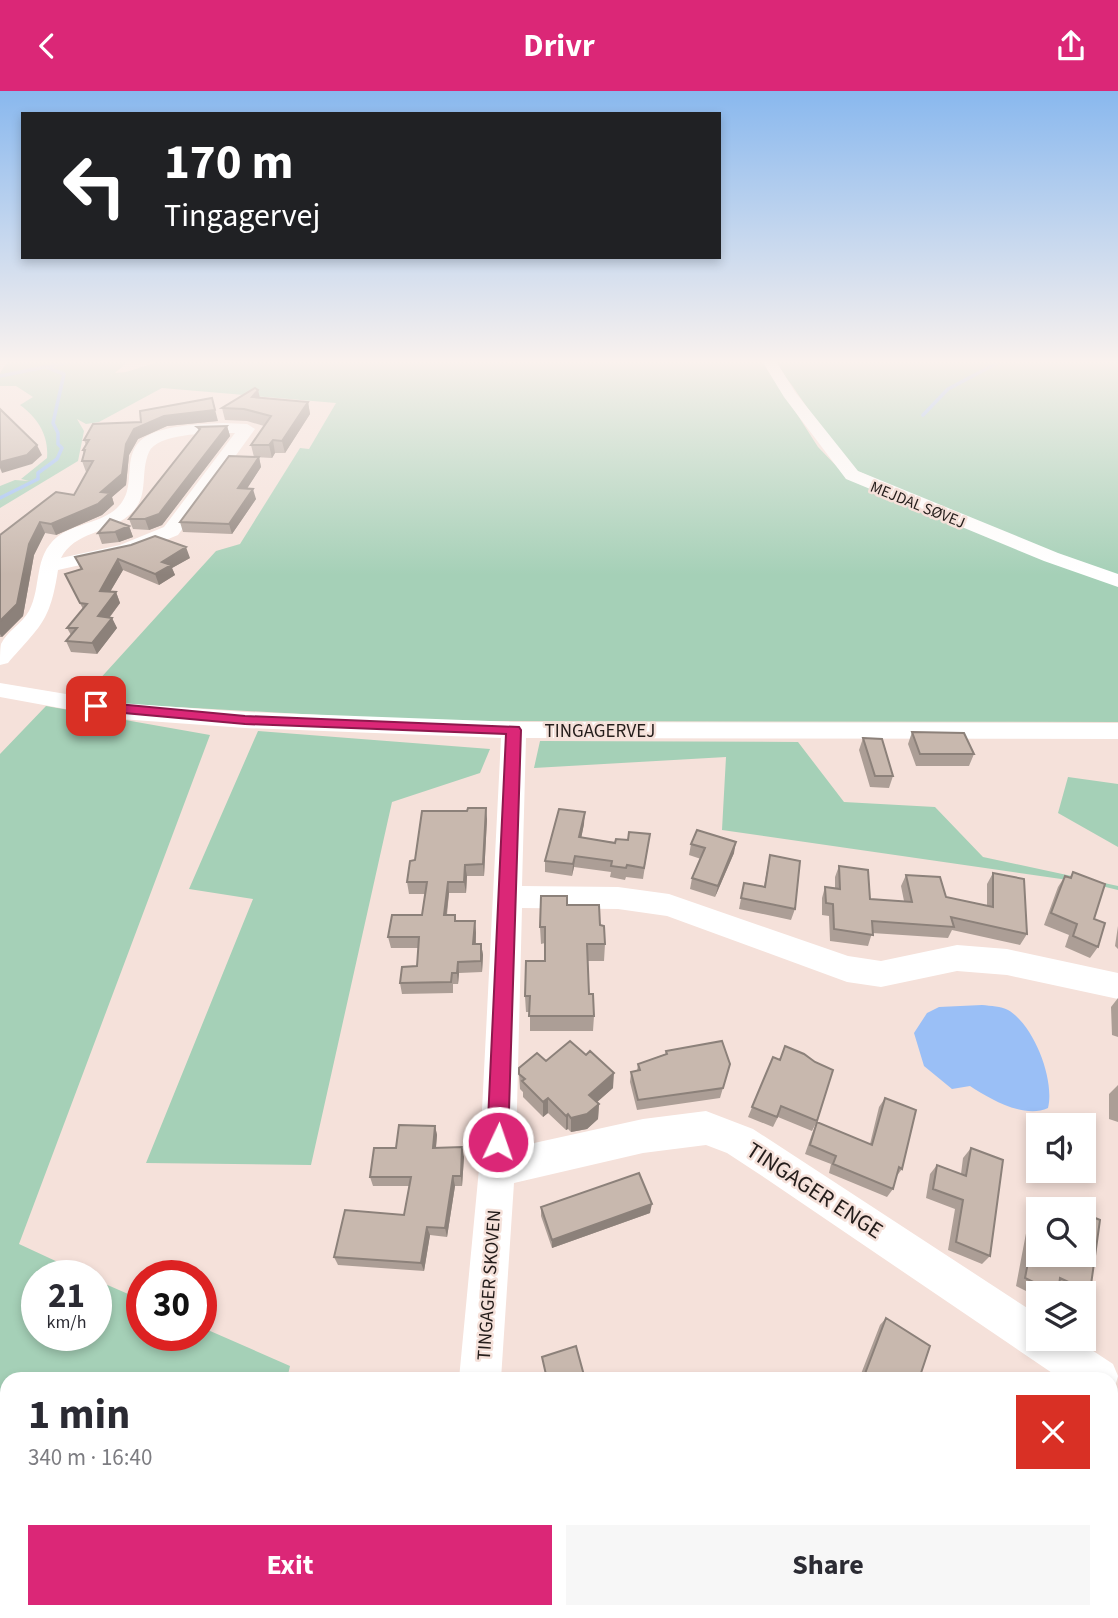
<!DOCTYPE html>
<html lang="en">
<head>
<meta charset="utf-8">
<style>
	body { margin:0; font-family:"Source Sans 3",sans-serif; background:#f7f7f7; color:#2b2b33; height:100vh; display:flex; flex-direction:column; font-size:26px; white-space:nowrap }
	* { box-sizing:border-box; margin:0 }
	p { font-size:23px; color:#7c7c81 }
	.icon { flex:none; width:38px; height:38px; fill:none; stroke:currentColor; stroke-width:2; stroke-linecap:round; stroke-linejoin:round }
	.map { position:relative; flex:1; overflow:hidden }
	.panel { position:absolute; left:0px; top:1281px; width:1118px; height:247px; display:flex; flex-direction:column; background:#fff; border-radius:21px 21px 0 0; box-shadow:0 4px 10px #0003 }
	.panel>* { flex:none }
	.guide { position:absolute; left:21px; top:21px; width:700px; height:147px; border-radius:0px; box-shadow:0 4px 10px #0003; background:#202124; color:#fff; overflow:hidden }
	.tools { position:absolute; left:1026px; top:1022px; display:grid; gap:14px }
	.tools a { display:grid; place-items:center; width:70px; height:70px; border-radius:0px; background:#fff; box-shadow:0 4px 10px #0003; font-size:35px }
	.speed { position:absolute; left:21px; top:1169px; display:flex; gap:14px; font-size:35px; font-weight:700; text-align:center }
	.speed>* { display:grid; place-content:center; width:91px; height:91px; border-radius:50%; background:#fff; box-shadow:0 4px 10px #0003; line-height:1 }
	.speed small { font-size:18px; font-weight:400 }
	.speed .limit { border:10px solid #d22; background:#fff; color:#111 }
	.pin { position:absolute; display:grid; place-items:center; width:60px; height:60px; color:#fff; margin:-30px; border-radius:14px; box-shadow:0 4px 10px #0006 }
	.me { position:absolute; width:77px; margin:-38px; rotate:3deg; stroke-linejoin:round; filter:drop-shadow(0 0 5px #0008) }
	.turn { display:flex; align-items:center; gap:24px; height:147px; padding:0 28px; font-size:32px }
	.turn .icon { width:91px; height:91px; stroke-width:2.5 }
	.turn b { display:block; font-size:49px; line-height:60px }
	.round { display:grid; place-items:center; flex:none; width:74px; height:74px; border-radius:0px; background:#f7f7f7 }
	.summary { display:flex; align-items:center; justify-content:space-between; height:119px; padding:0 28px }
	h1 { font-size:42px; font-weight:700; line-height:52px }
	.primary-button { display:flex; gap:14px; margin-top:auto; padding:14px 28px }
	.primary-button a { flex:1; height:80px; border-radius:0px; background:#db2777; color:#fff; font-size:28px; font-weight:700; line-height:80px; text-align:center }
	.primary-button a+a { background:#f7f7f7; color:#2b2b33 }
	header { display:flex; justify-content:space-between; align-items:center; height:91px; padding:0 28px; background:#db2777; color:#fff; font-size:32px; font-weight:700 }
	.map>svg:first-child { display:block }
	.green { fill:#a5d0b7 }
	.water { fill:#9abff6 }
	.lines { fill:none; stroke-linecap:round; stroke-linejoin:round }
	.stream { stroke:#9abff6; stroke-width:3.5 }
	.minor { fill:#fff; fill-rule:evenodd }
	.wall { fill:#ac9e96 }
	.shaded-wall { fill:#8c817a }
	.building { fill:#c8b8ae; stroke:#8c817a; stroke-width:2 }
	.route { fill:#db2777; stroke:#8e194d; stroke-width:2 }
	.labels { text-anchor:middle; stroke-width:5; stroke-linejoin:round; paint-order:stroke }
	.far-street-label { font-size:16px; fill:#241d1b; stroke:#f5e1da }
	.street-label { font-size:19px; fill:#241d1b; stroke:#f5e1da }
	.near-street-label { font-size:23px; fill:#241d1b; stroke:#f5e1da }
</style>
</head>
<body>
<header><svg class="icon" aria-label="back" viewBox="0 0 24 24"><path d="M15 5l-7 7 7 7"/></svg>Drivr<svg class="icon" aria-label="share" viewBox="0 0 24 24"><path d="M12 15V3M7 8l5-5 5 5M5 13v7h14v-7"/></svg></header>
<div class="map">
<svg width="1118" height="1527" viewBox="0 0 1118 1527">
	<rect width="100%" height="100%" fill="#f5e1da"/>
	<path class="green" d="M8 270H128L115 282 126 281 161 270H763L818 356 846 385 1118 494V631L426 630 123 613 87 602 216 460 240 453 300 357 309 358 336 312 162 297 99 331 86 333 77 328 84 340 78 370 0 417V395L15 389 29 390 21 388 47 367C49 345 38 327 20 314L33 306 16 295H0V282Z
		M772 270H1118V485L1042 459 848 376 791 293Z
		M46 615 210 644 19 1153 88 1185H37V1244H96V1189L142 1209V1244H201V1236L290 1275 287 1288H7V1521H235L234 1527H0V663Z
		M258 640 490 658 480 682 392 711 311 1074 146 1072 253 808 189 798Z
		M540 650 798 651 844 711 935 716 983 766 1118 795V799L1089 792 722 739 726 666 534 677Z
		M1068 686 1118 693V756L1058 722Z"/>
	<path class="water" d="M982 914C991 915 1001 915 1008 919 1034 934 1055 989 1048 1017 1024 1028 990 1008 970 995L952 998 924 975 914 942 927 922 939 916Z"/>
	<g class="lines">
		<path class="stream" d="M0 285 75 270
			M923 324 948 298 1001 270
			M0 407 38 388V382L57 368 62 357 58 353V342L53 332 64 283 46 276"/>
		<path class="minor" d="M762 270H776L795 301 858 380 1058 462 1118 483V496L1044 470 846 388 784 306Z
			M223 332 247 333 255 338 178 444 134 462 58 479C50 531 41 534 8 572L0 574C0 568 0 558 1 553 7 540 22 533 29 520 42 495 33 466 57 446 76 431 108 432 122 411 135 393 123 367 140 350 157 334 201 333 223 332ZM235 342 164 436 120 454 61 467C74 441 108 442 128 425 151 407 139 384 149 361 158 341 216 342 235 342Z
			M0 592 120 612 245 621 514 631 1118 632V648L526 647 522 795 618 796 669 803 848 865 881 870 957 854 1007 858 1118 882V908L1007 884 957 880 881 896 847 891 667 825 618 818 522 817 516 1056 643 1028 706 1020 753 1038 1038 1224V1248H1075L1113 1273 1118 1285 1113 1303 1111 1288H1061L768 1089 727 1062 706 1054 643 1062 514 1092 501 1288H459L479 1078 501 647 245 637 120 628 0 606Z
			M440 1521H488V1527H438Z
			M905 1521H955L958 1527H907Z"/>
	</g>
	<path class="wall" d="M258 299 259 306 308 311 310 323 285 362H275L272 367 254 366 251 354 264 335 247 330 225 329 222 317Z
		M218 330 167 335 138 348 129 364 126 394 112 406 114 413 102 424 56 444 45 442 34 464 23 525 2 546H0V444L74 404 87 381H86L82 370 84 363 83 359 86 354 84 349 93 333Z
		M227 335 230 345 162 434 149 439 133 438 129 428 199 340 197 336Z
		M259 366 261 376 247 397 256 408 232 443 183 441 180 431Z
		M129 435 133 446 119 451 102 453 98 442Z
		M75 466 190 467 172 477 175 484 159 494 123 479 110 501H116L120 512 110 526 112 527 117 537 97 563 71 561 66 550 71 544 67 537 83 518 65 483 81 479Z
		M912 641 974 663 969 675H916L908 653Z
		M863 647 893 685 889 697 870 696 859 659Z
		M487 728 484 785H467L466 802H449L447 824 456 830H475L476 842V853H481L483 864 482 881 459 882 458 893H453V902L402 903 400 892 417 875 419 857H391L388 846 422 824 426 803H409L407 791 415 769Z
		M584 733 581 747 648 755 643 788 626 786 625 789 610 786 611 781 574 776 572 785 545 781V770Z
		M691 753 734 762 715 806 690 798 692 787 701 768 689 764Z
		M770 764 795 818 791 829 739 818 744 792 764 795Z
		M839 775 870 808 904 810 901 795 906 784 946 806 987 815V793L993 782 1027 843 1020 854 952 839 948 847 872 842 868 855 830 850 829 825 822 824V807L825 796 835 797V786Z
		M1073 781 1094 828 1098 856 1090 867 1065 856 1069 844 1044 834 1058 796 1065 785 1070 786Z
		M567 814 600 834 605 853 604 870H588L589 903 594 925 593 940H530V921H526L525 905 545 870V852L541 853 540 836Z
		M1118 835V858L1115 855Z
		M1118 907V946L1112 944 1111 916Z
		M666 960 730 973 720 1007 637 1019 630 991 631 981 637 980 638 973 665 963Z
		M773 966 817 1030 812 1040 778 1026 773 1036 748 1026Z
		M519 983 613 997 597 1011 599 1013 598 1028 587 1038 571 1041 568 1038 566 1039 548 1022 543 1026 523 1006V1001L520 998Z
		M1118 994V1031L1109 1028V1003Z
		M885 1007 902 1078 896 1086 893 1098 887 1106 829 1082 831 1073 805 1063 813 1040 817 1031 870 1053 879 1016Z
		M435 1035 437 1044 436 1057 464 1066 462 1095H455L447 1146 430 1144 424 1180 338 1174 334 1166 404 1124 409 1095H373L370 1086 396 1057Z
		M971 1057 990 1165 982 1173 948 1159 955 1118 926 1107 930 1083 937 1074 961 1083 963 1067Z
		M1058 1110 1075 1118H1041L1046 1113 1052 1116Z
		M541 1116 650 1122 552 1157 541 1125Z
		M1038 1122V1164L1090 1201 1083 1206V1202H1066L1058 1198V1202H1038V1206L1016 1195 1027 1137 1036 1129Z
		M886 1227 919 1288H859L880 1234Z"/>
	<path class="shaded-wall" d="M258 299 261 311 252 306Z
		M212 307 218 330 167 335 138 348 129 364 126 394 112 406 114 413 102 424 56 444 51 433 101 401 134 338 164 325Z
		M308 311 310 323 285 362 282 350Z
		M227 335 230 345 162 434 149 439 145 428Z
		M273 349 275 362 272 367 269 354Z
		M37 354 42 364 32 373 2 382 0 377V371Z
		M259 366 261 376 241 407 238 397Z
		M253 398 256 408 232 443 229 433Z
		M40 431 45 442 34 464 23 525 2 546 0 543V530L29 453Z
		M129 435 133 446 119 451 115 441Z
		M186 456 190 467 172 477 175 484 159 494 155 483 162 471Z
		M118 468 123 479 104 511 100 500Z
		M116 501 120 512 102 536 98 525Z
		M112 527 117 537 97 563 92 552Z
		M486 717 487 728 484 785 483 773Z
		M585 721 584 733 579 758V746Z
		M736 751 734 762 715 806 718 795Z
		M575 765 574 776 572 785 573 773Z
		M465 774 467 785 466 802 464 791Z
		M448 791 449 802 445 835 444 824Z
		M475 830 476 842 475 864 473 853Z
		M481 853 483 864 482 881 481 870Z
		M458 871 459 882 458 893 457 882Z
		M614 982 613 997 588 1019 589 1004Z
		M548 1007V1022L543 1026V1011Z
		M599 1013 598 1028 587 1038 571 1041V1027Z
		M568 1023V1038L566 1039V1025Z
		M435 1035 437 1044 435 1066 433 1057Z
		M462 1056 464 1066 462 1095 461 1085Z
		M453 1085 455 1095 447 1146 445 1137Z
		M652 1113 650 1122 552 1157V1149Z
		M427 1136 430 1144 424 1180 421 1172Z"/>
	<path class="building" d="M255 297 258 299 252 306 308 311 282 350 273 349 269 354H251L271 325 244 318 222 317Z
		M212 307 215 319 164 325 134 338 126 353 122 383 101 401 110 402 98 413 51 433 40 431 29 453 17 513 0 530V444L56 401 74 404 93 370H82L85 359H83L89 349H84L93 333 141 331 140 320Z
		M0 318 37 354 27 364 0 371Z
		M227 335 159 423 145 428H129L200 338 197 336Z
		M229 365 259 366 238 397 253 398 229 433 180 431Z
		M110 428 129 435 115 441 98 442Z
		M155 445 186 456 162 471 171 474 155 483 118 468 100 500 116 501 98 525 112 527 92 552 66 550 77 537H67L87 513 80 512 65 483 82 478 75 466 131 454Z
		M912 641 964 642 974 663H920Z
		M863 647 882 648 893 685H875Z
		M468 717H486L483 773 465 774 464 791H448L444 824H455V830H475L473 853H481V870L458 871 457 882H452L451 891 400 892 402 876 417 875 419 846H388L392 824H422L427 791H407L410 770 415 769 422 720H467Z
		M559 718 585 721 579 746 615 752 616 748 628 749 629 741 650 743 644 777 627 774 626 777 611 775 612 770 575 765 573 773 545 770Z
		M697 739 736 751 718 795 692 787 705 757 691 753Z
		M770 764 800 770 795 818 741 807 744 792 765 796Z
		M839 775 868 779 870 808 912 811 906 784 940 786 946 806 993 816V782L1024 788 1027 843 951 826 954 836 872 830 873 844 834 838 833 813 826 812 825 796 840 798Z
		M1073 781 1105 793 1094 828 1105 832 1098 856 1073 845 1077 833 1051 822 1065 785 1071 787Z
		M541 805H567V814H599L600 834 604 835 605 853H587L589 903H593L594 925H529L530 905H525L526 870H545V836H540Z
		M570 950 586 964 590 960 614 982 589 1004 599 1013 587 1023 571 1027 568 1023 566 1025 548 1007 543 1011 522 990 525 988 519 983V977L537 962 546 970Z
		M722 950 730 973 723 997 638 1009 631 981 640 979 638 973 667 963 666 960Z
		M785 955 804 963 815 971 833 979 817 1030 781 1015 777 1026 752 1016 773 966 780 969Z
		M885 1007 916 1019 902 1078 899 1076 893 1098 833 1073 836 1065 810 1054 817 1031 872 1054Z
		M399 1034 435 1035 433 1057 462 1056 461 1085H453L445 1137 427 1136 421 1172 334 1166 345 1119 404 1124 411 1086H370L374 1057H396Z
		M971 1057 1003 1069 990 1165 956 1151 963 1109 933 1098 937 1074 966 1085Z
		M639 1082 652 1113 552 1149 541 1116Z
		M1058 1110 1075 1118H1046V1113L1057 1118Z
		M1083 1122 1100 1129 1090 1201 1060 1187 1058 1202H1056L1025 1187 1036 1129 1038 1130V1164H1083Z
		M886 1227 930 1255 919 1288H863Z
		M576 1255 585 1288H547L542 1266Z"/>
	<linearGradient id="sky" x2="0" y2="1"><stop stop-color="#89b8ee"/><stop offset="0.56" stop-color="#faf2ee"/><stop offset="1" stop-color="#faf2ee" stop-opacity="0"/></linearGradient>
	<rect width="1118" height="484" fill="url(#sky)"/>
	<path class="route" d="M96 611 245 625 519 636 521 639 508 1051 505 1058 498 1060 490 1058 487 1051 506 643 245 633 91 619 89 615Z"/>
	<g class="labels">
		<g class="far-street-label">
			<text transform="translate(918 413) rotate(22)" y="6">MEJDAL SØVEJ</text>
		</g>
		<g class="street-label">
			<text x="600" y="646">TINGAGERVEJ</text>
			<text transform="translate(488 1194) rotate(-86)" y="7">TINGAGER SKOVEN</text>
		</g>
		<g class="near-street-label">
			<text transform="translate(815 1099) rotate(33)" y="8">TINGAGER ENGE</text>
		</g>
	</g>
</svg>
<div class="tools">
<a><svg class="icon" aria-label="sound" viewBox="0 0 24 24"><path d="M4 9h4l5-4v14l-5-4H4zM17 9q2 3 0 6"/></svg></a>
<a><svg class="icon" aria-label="search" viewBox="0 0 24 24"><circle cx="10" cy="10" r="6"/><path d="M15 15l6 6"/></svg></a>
<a><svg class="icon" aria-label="layers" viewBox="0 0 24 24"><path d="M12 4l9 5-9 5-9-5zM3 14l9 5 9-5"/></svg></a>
</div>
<div class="speed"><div>21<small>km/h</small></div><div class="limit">30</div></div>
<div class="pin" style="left:96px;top:615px;background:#d93025"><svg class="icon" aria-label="arrive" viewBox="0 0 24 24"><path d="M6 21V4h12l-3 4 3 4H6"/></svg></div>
<svg class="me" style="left:498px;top:1051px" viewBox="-20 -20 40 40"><circle r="17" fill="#db2777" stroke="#fff" stroke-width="3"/><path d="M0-11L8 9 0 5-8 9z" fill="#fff"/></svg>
<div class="guide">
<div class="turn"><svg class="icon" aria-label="left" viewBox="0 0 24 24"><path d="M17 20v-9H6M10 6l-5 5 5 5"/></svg><div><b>170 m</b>Tingagervej</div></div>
</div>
<section class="panel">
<div class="summary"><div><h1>1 min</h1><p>340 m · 16:40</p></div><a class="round" style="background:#d93025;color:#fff"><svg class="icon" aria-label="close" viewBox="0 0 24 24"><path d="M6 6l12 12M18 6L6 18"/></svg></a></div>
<div class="primary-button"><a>Exit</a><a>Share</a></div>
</section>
</div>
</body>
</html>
